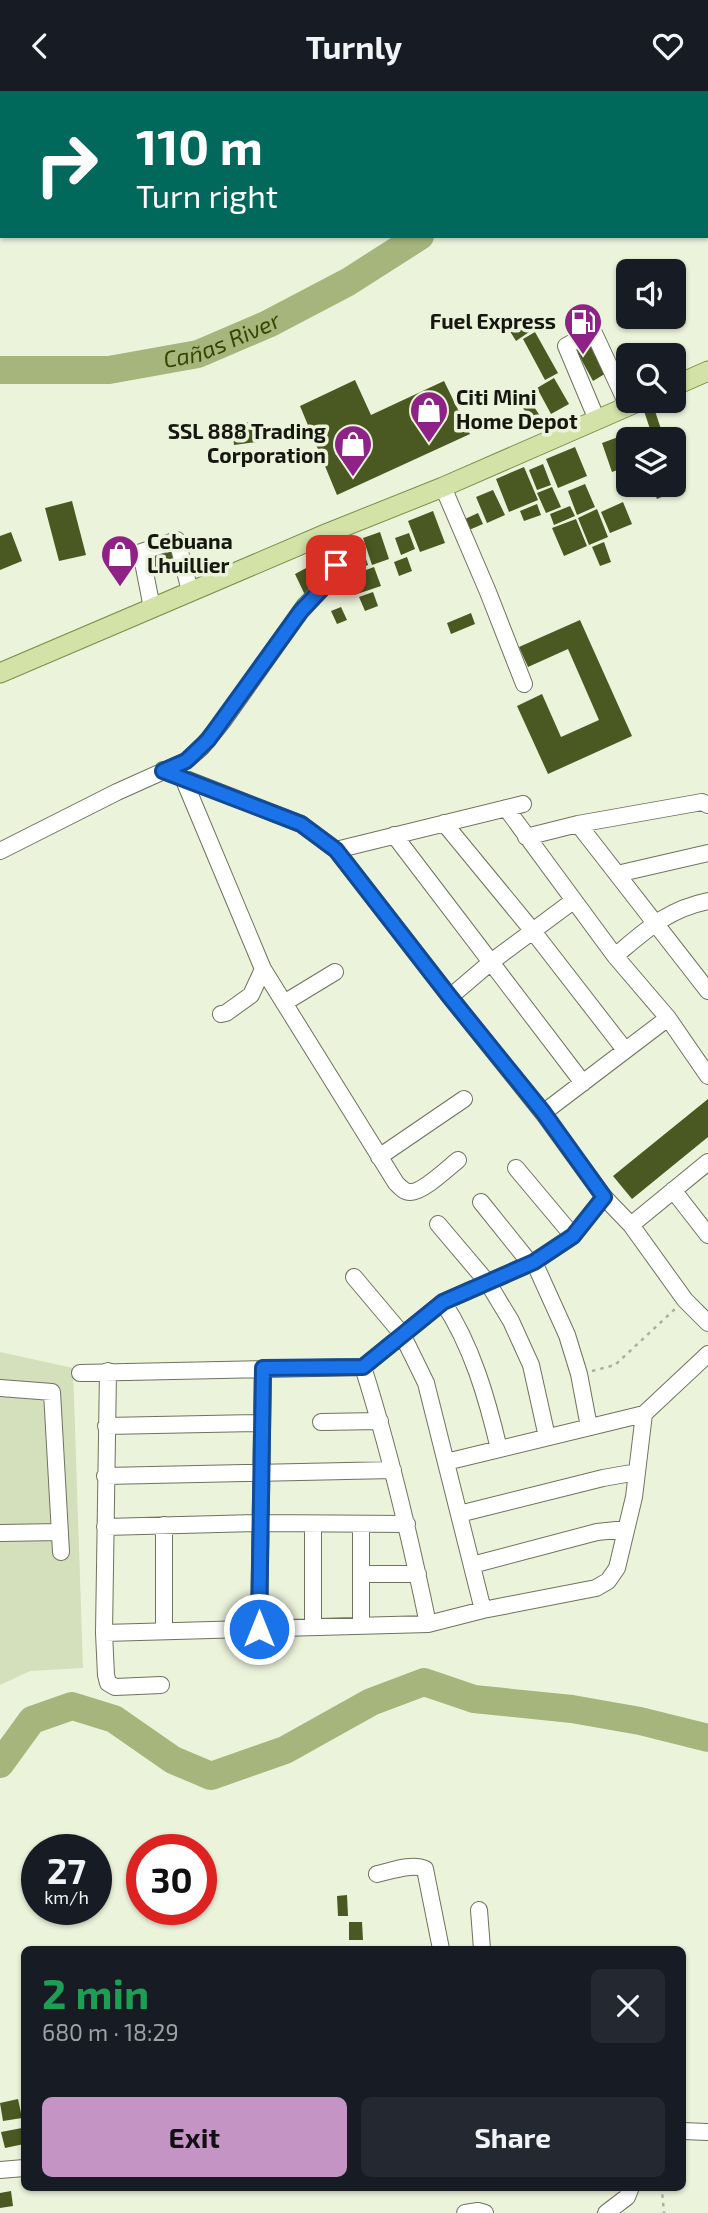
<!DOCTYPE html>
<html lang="en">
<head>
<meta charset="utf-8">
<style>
	body { margin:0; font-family:"Exo 2",sans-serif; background:#242831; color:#f1f3f6; height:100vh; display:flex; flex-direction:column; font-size:26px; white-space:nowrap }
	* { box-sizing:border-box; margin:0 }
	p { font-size:23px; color:#9ea1a6 }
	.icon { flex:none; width:38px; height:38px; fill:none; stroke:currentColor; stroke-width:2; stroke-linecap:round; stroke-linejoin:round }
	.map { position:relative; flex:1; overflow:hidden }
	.drawer { position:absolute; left:21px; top:1855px; width:665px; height:245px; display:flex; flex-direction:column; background:#171b24; border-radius:10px; box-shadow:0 2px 5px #0004 }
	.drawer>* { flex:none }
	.top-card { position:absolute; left:0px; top:0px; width:709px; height:147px; box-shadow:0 2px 5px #0004; background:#00695c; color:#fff; overflow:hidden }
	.buttons { position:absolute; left:616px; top:168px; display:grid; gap:14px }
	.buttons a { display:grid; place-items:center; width:70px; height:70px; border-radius:10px; background:#171b24; box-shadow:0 2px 5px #0004; font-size:35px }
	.speed { position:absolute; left:21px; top:1743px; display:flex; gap:14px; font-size:35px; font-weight:700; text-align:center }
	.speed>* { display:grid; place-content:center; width:91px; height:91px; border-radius:50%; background:#171b24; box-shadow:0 2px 5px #0004; line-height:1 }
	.speed small { font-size:18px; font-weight:400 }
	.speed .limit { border:10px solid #d22; background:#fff; color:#111 }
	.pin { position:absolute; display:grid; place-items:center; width:60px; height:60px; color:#fff; margin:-30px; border-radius:14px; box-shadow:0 4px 10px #0006 }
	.me { position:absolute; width:77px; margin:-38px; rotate:0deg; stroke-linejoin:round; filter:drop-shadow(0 0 5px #0008) }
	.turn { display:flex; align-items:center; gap:24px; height:147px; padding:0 21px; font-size:32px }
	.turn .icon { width:91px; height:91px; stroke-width:2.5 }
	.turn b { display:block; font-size:49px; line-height:60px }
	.round { display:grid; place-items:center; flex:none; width:74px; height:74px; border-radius:10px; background:#242831 }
	.head { display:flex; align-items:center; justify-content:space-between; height:119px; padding:0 21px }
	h1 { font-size:42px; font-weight:700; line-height:52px; color:#1e9e55 }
	.cta { display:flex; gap:14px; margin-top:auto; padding:14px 21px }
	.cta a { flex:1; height:80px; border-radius:10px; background:#c495c4; color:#111; font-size:28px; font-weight:700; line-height:80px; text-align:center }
	.cta a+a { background:#242831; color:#f1f3f6 }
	header { display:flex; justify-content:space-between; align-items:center; height:91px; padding:0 21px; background:#171b24; font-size:32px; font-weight:700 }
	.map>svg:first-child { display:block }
	.green { fill:#d4dfbb }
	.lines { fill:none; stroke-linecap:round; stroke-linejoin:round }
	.river { stroke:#a5b57c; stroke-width:28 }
	.building { fill:#4a5821 }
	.minor-casing { stroke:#6d735e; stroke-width:18 }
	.major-casing { stroke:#7d8e4c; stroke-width:21 }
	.path { stroke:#abb09d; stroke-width:2.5; stroke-dasharray:3.5 5; stroke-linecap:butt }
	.minor { stroke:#fff; stroke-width:16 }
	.major { stroke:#d3e2a7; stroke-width:19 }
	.route-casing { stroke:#114b97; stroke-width:18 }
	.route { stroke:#1a73e8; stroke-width:12 }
	.labels { text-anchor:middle; stroke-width:7; stroke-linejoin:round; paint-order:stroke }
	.poi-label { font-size:21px; font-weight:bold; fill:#161810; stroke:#ecf3db; text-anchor:end }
	.water-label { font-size:23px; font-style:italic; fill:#374500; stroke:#ecf3db }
</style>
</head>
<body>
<header><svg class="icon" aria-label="back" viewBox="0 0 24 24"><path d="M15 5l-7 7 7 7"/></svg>Turnly<svg class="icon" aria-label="heart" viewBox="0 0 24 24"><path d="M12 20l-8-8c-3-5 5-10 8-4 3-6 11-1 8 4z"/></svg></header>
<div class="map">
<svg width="708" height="2122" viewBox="0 0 708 2122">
	<rect width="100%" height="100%" fill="#ecf3db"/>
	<path class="green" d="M0 1261 73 1277 83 1577 30 1580 0 1594Z"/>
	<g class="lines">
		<g class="river">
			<path d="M654 2 657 0"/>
			<path id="s1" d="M0 279H109L198 263 268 233 348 191 420 145"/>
			<path d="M0 1673 32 1629 72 1615 114 1628 173 1669 211 1685 285 1659 371 1611 424 1591 474 1608 572 1618 640 1630 708 1647"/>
		</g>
	</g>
	<path class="building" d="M523 226 532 239 516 250 508 237Z
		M535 241 558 282 545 289 523 248Z
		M591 249 608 281 593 290 575 257Z
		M554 287 569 313 551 323 537 297Z
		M355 289 371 324 444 290 470 343 337 404 300 315Z
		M529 308 540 325 532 331 521 314Z
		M654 317 661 338 651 341 644 320Z
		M262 330 264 350 234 354 232 333Z
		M629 342 631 348H628V375L612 381 602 352Z
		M575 356 587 385 558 397 546 368Z
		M543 373 551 394 537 399 529 379Z
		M524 376 538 409 509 421 496 388Z
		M585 393 595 416 577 424 568 400Z
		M651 394H672L675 400 657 408Z
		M552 396 561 416 546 422 537 402Z
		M493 399 505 424 487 432 476 406Z
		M72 410 86 464 59 470 45 417Z
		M623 411 632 433 610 442 601 421Z
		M537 413 541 424 524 430 520 420Z
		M570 415 575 425 554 434 550 423Z
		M597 418 608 446 589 454 578 427Z
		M433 420 445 452 420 461 408 430Z
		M478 422 483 433 469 439 465 428Z
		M576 428 587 455 564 465 552 437Z
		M11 441 22 470 0 479V445Z
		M380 441 389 468 372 474 363 447Z
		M409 442 415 458 401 464 395 447Z
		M360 450 368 474 353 480 345 456Z
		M604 451 611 471 600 475 592 456Z
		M172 459 176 475 156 481 151 466Z
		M407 466 412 480 399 485 394 471Z
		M308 476 318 498 305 504 295 483Z
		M374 476 381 495 354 504 347 486Z
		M373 501 378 515 365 520 359 506Z
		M341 516 347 529 337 533 331 520Z
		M471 522 475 533 451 543 447 532Z
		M580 529 632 645 548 683 517 615 542 603 561 646 599 629 568 558 528 576 519 556Z
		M708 1008V1046L632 1108 613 1085Z
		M347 1804 348 1825H338L337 1805Z
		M349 1831H362L363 1849H349Z
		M18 2008 22 2027 3 2030 0 2012Z
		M22 2037 24 2053 5 2057 1 2041Z
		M11 2100 13 2115 0 2117V2102Z"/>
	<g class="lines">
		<defs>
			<path id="minor" d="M256 0V2
				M431 0 432 2
				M597 329 566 255 593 240 628 315
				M443 396 488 501 524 593
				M152 517 141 461 177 449 190 500
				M163 679 301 733 336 759 450 906 543 1022 604 1106 631 1134 685 1209 708 1232
				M183 687 263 878 396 1092C400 1096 404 1101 410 1101 422 1102 448 1077 458 1069
				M506 717 615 865 668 927 708 985
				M444 732 532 839 625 959
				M578 733 708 900
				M394 744 583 992
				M526 746 578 733 702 711 708 714
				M336 759 523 713
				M0 760 117 701 186 670 201 657 223 630 305 514 333 486 336 474 328 442
				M617 783 708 762
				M615 865C646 839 668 818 708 810
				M450 906 491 871 573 810
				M284 912 335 881
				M221 923 226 922 251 904 263 878
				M543 1022 668 927
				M379 1066 464 1008
				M516 1077 573 1145
				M673 1099 708 1144
				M481 1111 530 1172
				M438 1133 488 1192 511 1230 531 1274 547 1346
				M631 1134 708 1071
				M534 1171 567 1244 579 1283 589 1336
				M354 1186 402 1243 426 1292 483 1519
				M443 1211C472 1255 487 1307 499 1358
				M363 1276C390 1361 410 1446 428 1533
				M108 1280 104 1542 106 1584 108 1592 115 1596 161 1594
				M80 1282 363 1276 443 1211 534 1171 573 1145 604 1106
				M0 1297 52 1301 61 1461
				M321 1331 380 1330
				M106 1335 261 1332
				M446 1371 644 1323
				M105 1385 393 1379
				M459 1423 603 1387 637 1381
				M361 1433V1535
				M164 1434V1540
				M105 1436 260 1432 407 1433
				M0 1442 60 1441
				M472 1474 597 1441 626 1438
				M361 1483H418
				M313 1536V1433
				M259 1538 263 1277
				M104 1542 428 1533 483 1519 596 1497 608 1490 617 1477 634 1406 644 1323 708 1263
				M377 1783C391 1780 412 1772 425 1778L441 1858
				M479 1819 482 1858
				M682 2040 708 2041
				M0 2079 24 2077
				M465 2122 478 2120 485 2122
				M606 2122 627 2106 631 2096"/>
			<path id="major" d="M674 295 708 280
				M0 582 328 442 443 396 640 310"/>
		</defs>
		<use href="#minor" class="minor-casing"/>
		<use href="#major" class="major-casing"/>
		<path class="path" d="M592 1280 615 1274 675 1218
			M659 2096 662 2100 664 2122"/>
		<use href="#minor" class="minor"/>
		<use href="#major" class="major"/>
	</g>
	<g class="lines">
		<defs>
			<path id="route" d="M259 1538 263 1277 363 1276 443 1211 534 1171 573 1145 604 1106 543 1021 450 906 336 759 301 733 163 680 186 670 208 649 301 520 333 486 336 474"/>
		</defs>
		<use href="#route" class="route-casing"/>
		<use href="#route" class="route"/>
	</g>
	<defs>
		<symbol id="fuel-pin" viewBox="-11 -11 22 30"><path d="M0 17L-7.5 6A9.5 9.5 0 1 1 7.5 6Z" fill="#8e2286" stroke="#ecf3db"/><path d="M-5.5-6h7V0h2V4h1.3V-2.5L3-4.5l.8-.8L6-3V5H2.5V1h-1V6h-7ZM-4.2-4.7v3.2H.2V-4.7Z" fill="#fff"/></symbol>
		<symbol id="shop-pin" viewBox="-11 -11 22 30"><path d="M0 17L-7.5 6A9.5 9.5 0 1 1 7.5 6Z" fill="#8e2286" stroke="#ecf3db"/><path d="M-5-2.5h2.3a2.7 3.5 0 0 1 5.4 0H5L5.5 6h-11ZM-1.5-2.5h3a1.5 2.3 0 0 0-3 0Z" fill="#fff"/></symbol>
	</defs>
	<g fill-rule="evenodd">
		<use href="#fuel-pin" x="561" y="209" width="44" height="60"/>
		<use href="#shop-pin" x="407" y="297" width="44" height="60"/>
		<use href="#shop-pin" x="331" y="331" width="44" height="60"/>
		<use href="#shop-pin" x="98" y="441" width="44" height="60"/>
	</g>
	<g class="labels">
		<g class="poi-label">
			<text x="556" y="238">Fuel Express</text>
			<text x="456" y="314" text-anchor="start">Citi Mini<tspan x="456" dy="24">Home Depot</tspan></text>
			<text x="326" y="348">SSL 888 Trading<tspan x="326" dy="24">Corporation</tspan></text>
			<text x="147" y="458" text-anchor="start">Cebuana<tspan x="147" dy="24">Lhuillier</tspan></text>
		</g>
		<g class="water-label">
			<text dy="8" stroke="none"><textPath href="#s1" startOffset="226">Cañas River</textPath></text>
		</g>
	</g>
</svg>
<div class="buttons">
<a><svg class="icon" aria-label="sound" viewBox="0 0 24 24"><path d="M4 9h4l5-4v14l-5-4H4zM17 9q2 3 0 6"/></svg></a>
<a><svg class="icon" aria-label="search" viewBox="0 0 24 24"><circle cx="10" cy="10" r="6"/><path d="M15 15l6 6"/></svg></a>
<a><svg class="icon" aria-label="layers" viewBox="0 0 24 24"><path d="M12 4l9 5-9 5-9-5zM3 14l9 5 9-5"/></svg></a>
</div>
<div class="speed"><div>27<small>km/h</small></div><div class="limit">30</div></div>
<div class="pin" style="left:336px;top:474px;background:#d93025"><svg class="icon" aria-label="arrive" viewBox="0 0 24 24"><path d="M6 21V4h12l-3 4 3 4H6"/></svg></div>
<svg class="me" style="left:259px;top:1538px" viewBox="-20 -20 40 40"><circle r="17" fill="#1a73e8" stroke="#fff" stroke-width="3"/><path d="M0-11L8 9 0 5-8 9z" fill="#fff"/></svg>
<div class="top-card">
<div class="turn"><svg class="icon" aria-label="right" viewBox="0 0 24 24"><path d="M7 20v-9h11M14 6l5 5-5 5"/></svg><div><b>110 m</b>Turn right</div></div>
</div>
<section class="drawer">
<div class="head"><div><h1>2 min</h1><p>680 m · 18:29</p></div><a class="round"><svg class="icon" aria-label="close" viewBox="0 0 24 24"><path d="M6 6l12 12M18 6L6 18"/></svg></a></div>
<div class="cta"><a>Exit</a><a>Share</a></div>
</section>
</div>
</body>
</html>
